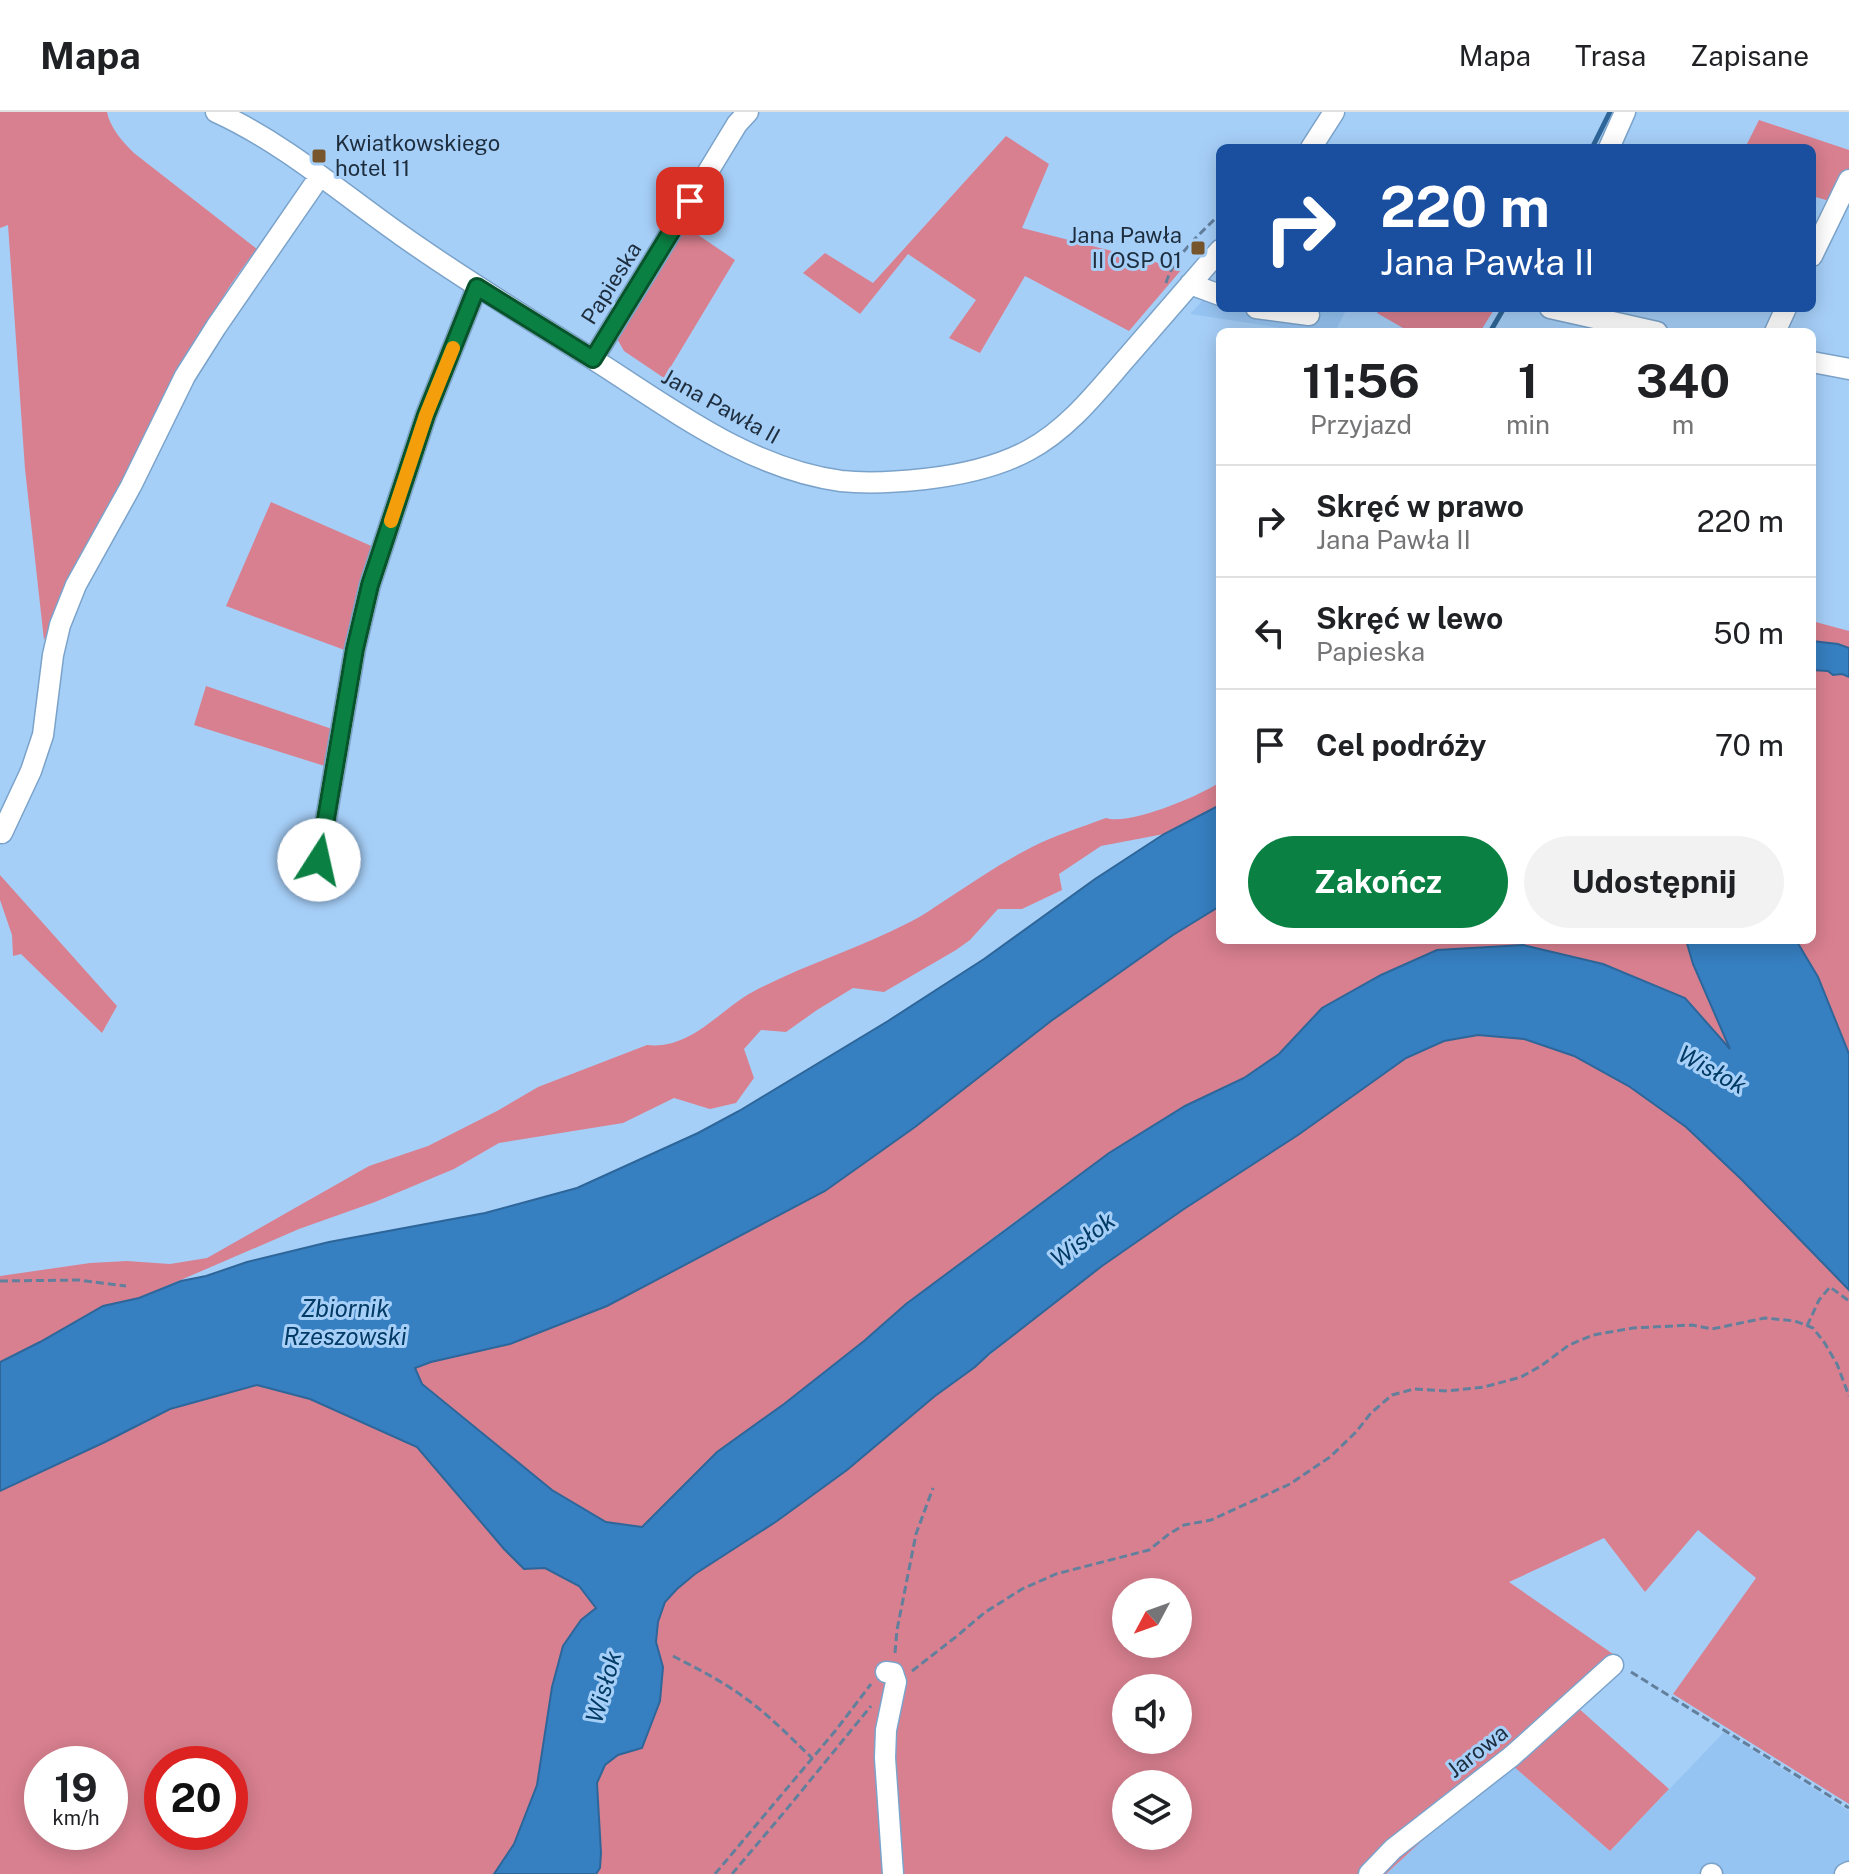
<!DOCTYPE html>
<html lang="pl">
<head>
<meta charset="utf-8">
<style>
	body { margin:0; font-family:"Public Sans",sans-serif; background:#f2f2f2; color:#202124; height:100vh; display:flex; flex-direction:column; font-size:30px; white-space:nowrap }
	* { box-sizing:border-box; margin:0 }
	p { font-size:26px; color:#757577 }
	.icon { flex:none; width:44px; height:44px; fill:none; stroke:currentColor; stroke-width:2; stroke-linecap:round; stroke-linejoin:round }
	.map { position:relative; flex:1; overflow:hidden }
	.panel { position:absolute; left:1216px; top:216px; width:600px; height:616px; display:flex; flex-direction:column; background:#fff; border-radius:12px; box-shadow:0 4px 20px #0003 }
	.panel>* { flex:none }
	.top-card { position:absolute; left:1216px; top:32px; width:600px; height:168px; border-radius:12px; box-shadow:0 4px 20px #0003; background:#1a4fa0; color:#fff; overflow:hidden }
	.needle { width:52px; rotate:229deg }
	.fabs { position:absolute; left:1112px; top:1466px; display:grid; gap:16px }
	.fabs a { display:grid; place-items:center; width:80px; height:80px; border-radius:50%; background:#fff; box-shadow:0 4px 20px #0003; font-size:40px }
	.speed { position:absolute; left:24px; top:1634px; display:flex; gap:16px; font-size:40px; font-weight:700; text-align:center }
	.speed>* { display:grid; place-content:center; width:104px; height:104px; border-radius:50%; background:#fff; box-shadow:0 4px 20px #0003; line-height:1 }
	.speed small { font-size:20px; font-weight:400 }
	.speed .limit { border:12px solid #d22; background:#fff; color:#111 }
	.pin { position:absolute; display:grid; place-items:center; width:68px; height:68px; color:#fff; margin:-34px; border-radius:16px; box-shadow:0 4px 12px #0006 }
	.me { position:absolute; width:88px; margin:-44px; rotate:10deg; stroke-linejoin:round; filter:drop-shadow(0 0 6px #0008) }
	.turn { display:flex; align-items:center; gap:28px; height:168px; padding:0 32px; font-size:36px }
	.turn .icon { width:104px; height:104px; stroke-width:2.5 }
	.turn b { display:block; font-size:56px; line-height:68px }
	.eta { display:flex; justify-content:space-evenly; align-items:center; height:136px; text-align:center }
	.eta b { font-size:48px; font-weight:700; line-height:56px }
	.action { display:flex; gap:16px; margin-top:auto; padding:16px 32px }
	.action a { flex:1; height:92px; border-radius:48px; background:#0b8043; color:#fff; font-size:32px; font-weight:700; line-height:92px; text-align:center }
	.action a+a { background:#f2f2f2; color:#202124 }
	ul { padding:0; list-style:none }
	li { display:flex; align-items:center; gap:24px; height:112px; padding:0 32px; border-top:2px solid #e0e0e0 }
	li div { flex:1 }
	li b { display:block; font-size:30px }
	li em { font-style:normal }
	header { display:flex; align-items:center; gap:48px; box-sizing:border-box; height:112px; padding:0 40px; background:#fff; border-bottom:2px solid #e0e0e0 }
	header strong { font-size:38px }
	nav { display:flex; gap:44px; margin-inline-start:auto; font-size:28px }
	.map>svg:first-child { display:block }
	.built { fill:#96c4f2 }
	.green { fill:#d98090; fill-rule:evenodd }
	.water { fill:#367fc1; stroke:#2e6699; stroke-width:2 }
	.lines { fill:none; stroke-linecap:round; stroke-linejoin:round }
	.stream { stroke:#2e6699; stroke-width:5 }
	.minor-casing { stroke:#7ba3ca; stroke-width:23 }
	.path { stroke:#627f9c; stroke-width:3; stroke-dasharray:8 4; stroke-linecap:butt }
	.minor { stroke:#fff; stroke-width:20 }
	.route-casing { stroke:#07532c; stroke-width:20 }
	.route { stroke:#0b8043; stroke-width:14 }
	.slow { stroke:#f59e0b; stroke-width:14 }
	.poi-dot { fill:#77552d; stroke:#a6cff8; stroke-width:3 }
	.labels { text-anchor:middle; stroke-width:6; stroke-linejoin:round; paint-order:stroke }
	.poi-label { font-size:22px; fill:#1d2d3d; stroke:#a6cff8; text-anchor:start }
	.street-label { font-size:22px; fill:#1d2d3d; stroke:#a6cff8 }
	.water-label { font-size:24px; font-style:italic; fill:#023b66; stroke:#a6cff8 }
</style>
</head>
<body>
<header>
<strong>Mapa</strong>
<nav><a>Mapa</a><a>Trasa</a><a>Zapisane</a></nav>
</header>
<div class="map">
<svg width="1849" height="1762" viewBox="0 0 1849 1762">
	<rect width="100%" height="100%" fill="#a6cff8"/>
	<path class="built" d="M1220 170V196H1347L1335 220H1307L1190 202Z
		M1724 1620 1849 1699V1762H1386L1453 1700 1512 1653 1610 1739Z"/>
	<path class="green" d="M0 0H107C110 16 123 30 134 41L257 137C219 183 194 237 166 289 125 368 84 448 44 528L25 357 8 113 0 116Z
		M1759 8 1849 38V59L1833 90 1812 84V36H1745Z
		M1006 24 1049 52 1022 116 1182 157 1129 219 1025 164 980 241 949 226 976 188 908 142 860 202 803 161 825 141 873 171Z
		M682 112 735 148 664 266 624 239 615 223Z
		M1380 196H1495L1480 220H1410L1377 201Z
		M271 390 376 436 350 540 226 494Z
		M1812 509 1849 519V536L1838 532 1812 529Z
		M1812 558 1829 559 1833 563 1842 562 1849 565V942L1818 865 1796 828H1812Z
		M206 574 335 618 331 656 194 613Z
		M1220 670V693L1164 722 1101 734 1059 762 1062 778 1022 797H998L970 828 956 838 884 880 853 876 817 898 786 920 761 918 744 937 754 966 736 991 710 997 674 986 623 1011 499 1031 454 1057 375 1090 299 1117 139 1186 103 1194 40 1230 0 1250V1164L90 1151 127 1149 170 1152 207 1146 369 1054 428 1034 497 999 538 975 647 933C693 938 721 895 758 877 807 852 859 836 908 811 921 805 933 796 944 789 973 770 1002 750 1032 735 1055 723 1082 715 1106 706 1128 714 1200 684 1220 670Z
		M0 763 117 894 102 921 21 842 13 844 12 823 0 788Z
		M1220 794V828H1686L1693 852 1732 940 1381 863 1322 896 1279 942 1244 966 1185 994 1109 1041 1005 1117 906 1192 864 1229 784 1292 717 1340 642 1415 606 1410 552 1378 422 1272 414 1256 431 1250 510 1232 607 1194 825 1079 915 1015 1051 909 1173 823Z
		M1478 923 1524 927 1574 944 1630 975 1686 1015 1741 1067 1849 1178V1692L1673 1582 1756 1466 1698 1418 1645 1480 1604 1426 1509 1470 1613 1542 1608 1550 1453 1700 1386 1762H596L600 1756 597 1671 605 1653 618 1643 642 1635 660 1589 663 1555 656 1530 658 1510 665 1490 677 1477 695 1462 777 1409 847 1358 935 1284 975 1255 1033 1207 1102 1154 1184 1097 1298 1023 1406 946 1444 929ZM1126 1480H1178V1532H1126ZM1126 1576H1178V1628H1126ZM1126 1672H1178V1724H1126Z
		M257 1273 310 1287 417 1335 504 1437 524 1457 545 1455 579 1474 597 1496 581 1508 552 1575 537 1673 514 1732 494 1762H0V1379L105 1330 170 1297ZM42 1652H110V1720H42ZM162 1652H230V1720H162Z
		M1576 1594 1669 1677 1610 1739 1512 1653Z"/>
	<path class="water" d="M1812 529 1838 532 1849 536V565L1842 562 1833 563 1828 559 1812 558Z
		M1220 693V794L1173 823 1051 909 915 1015 825 1079 607 1194 510 1232 431 1250 415 1256 422 1272 552 1378 606 1410 642 1415 717 1340 784 1292 864 1229 906 1192 1109 1041 1185 994 1244 966 1279 942 1322 896 1381 863 1437 838 1523 833 1603 852 1685 886 1730 937 1693 852 1686 828H1796L1818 865 1849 942V1178L1741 1067 1686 1015 1630 975 1574 944 1524 927 1478 923 1444 929 1406 946 1298 1023 1184 1097 1102 1154 989 1242 975 1255 935 1284 847 1358 777 1409 695 1462 677 1477 665 1490 658 1510 656 1530 663 1555 660 1589 642 1636 618 1643 605 1653 597 1671 601 1741 600 1756 596 1762H494L514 1732 537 1673 552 1575 563 1534 581 1508 596 1496 579 1474 545 1456 524 1457 504 1437 417 1335 310 1287 257 1273 170 1297 105 1330 0 1379V1250L40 1230 103 1194 139 1186 181 1169 206 1164 247 1150 329 1130 485 1101 577 1076 698 1021 739 999 888 909 984 847 1095 767 1164 722Z"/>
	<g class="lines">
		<path class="stream" d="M1592 36 1610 0
			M1490 220 1504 196"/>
		<defs>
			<path id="minor" d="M216 0C284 31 341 81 401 123 467 170 536 211 604 254 677 301 752 357 841 369 869 372 898 370 925 367 960 363 998 355 1029 338 1070 316 1099 277 1129 243 1159 208 1190 173 1220 138
				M1311 36 1334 0
				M1609 36 1625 0
				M1812 144 1849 68
				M1190 172 1220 183
				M1256 196 1309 203
				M1550 196 1657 220
				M1775 220 1786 196
				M593 247 706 63 737 12 748 0
				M1812 250 1849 257
				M2 721 31 659 43 623 53 543 60 513 76 473 131 374 185 264 216 215 320 64
				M319 748 355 537 370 473 426 303 477 175
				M886 1560 893 1561 896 1570 886 1618 885 1646 893 1762
				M1369 1762 1393 1737 1512 1644 1613 1553
				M1711 1762H1712
				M1845 1762 1849 1760"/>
		</defs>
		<use href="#minor" class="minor-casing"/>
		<path class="path" d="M1166 171C1174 144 1200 122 1220 102
			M0 1169 78 1168 126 1174
			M1807 1214 1819 1188 1830 1175 1849 1189
			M895 1541 897 1518 916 1422 933 1376
			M673 1544C698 1557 722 1569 745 1586 769 1603 790 1625 812 1646
			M912 1559 957 1524 984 1501 1022 1477 1056 1462 1149 1438 1169 1422 1184 1413 1211 1408 1290 1372 1330 1345 1356 1320 1371 1301 1392 1283 1414 1277 1447 1279 1484 1275 1521 1265 1541 1254 1569 1233 1593 1223 1633 1216 1692 1213 1712 1217 1765 1206 1795 1209 1813 1216 1824 1230 1837 1252 1849 1284
			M1631 1560 1849 1696
			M715 1762 836 1618 871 1572
			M732 1762 786 1698 871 1594"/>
		<use href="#minor" class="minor"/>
	</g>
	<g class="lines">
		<defs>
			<path id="route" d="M319 748 355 537 370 473 426 303 477 175 593 247 690 89"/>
		</defs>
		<use href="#route" class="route-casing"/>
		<use href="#route" class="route"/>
		<path class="slow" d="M391 409 426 303 453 236"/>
	</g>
	<g class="poi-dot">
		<rect x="311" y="36" width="16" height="16" rx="4"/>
		<rect x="1190" y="128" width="16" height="16" rx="4"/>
	</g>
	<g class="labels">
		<g class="poi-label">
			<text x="335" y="39">Kwiatkowskiego<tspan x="335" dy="25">hotel 11</tspan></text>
			<text x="1182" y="131" text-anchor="end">Jana Pawła<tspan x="1182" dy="25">II OSP 01</tspan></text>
		</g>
		<g class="street-label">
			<text transform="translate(611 171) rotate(-58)" y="8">Papieska</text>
			<text transform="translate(721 294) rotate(29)" y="8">Jana Pawła II</text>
			<text transform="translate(1477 1639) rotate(-38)" y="8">Jarowa</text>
		</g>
		<g class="water-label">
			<text transform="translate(1712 958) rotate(29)" y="8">Wisłok</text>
			<text transform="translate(1083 1128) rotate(-37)" y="8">Wisłok</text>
			<text x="345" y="1205">Zbiornik<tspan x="345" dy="28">Rzeszowski</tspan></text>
			<text transform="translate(604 1575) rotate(-74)" y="8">Wisłok</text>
		</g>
	</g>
</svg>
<div class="fabs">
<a><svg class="needle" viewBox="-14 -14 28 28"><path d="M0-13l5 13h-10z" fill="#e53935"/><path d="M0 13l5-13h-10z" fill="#757577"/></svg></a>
<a><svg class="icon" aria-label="sound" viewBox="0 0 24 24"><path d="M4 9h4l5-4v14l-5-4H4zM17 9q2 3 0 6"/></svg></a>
<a><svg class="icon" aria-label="layers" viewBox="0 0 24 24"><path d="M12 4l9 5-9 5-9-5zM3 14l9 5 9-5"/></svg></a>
</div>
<div class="speed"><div>19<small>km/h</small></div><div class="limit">20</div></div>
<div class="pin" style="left:690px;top:89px;background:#d93025"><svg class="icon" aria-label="arrive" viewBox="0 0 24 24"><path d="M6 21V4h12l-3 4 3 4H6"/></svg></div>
<svg class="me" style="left:319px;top:748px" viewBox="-20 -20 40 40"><circle r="19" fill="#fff"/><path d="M0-13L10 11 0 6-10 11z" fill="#0b8043"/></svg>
<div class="top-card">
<div class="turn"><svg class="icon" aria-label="right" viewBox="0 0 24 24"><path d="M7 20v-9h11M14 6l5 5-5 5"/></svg><div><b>220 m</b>Jana Pawła II</div></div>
</div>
<section class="panel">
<div class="eta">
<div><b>11:56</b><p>Przyjazd</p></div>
<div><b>1</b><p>min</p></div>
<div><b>340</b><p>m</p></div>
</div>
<ul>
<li><svg class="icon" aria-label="right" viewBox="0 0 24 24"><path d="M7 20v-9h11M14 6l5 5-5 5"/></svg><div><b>Skręć w prawo</b><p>Jana Pawła II</p></div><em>220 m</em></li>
<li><svg class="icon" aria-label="left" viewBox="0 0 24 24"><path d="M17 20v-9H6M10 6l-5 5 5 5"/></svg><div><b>Skręć w lewo</b><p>Papieska</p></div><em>50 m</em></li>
<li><svg class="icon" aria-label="arrive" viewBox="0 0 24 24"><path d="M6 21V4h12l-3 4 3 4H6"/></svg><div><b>Cel podróży</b></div><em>70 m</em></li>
</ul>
<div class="action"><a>Zakończ</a><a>Udostępnij</a></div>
</section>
</div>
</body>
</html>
